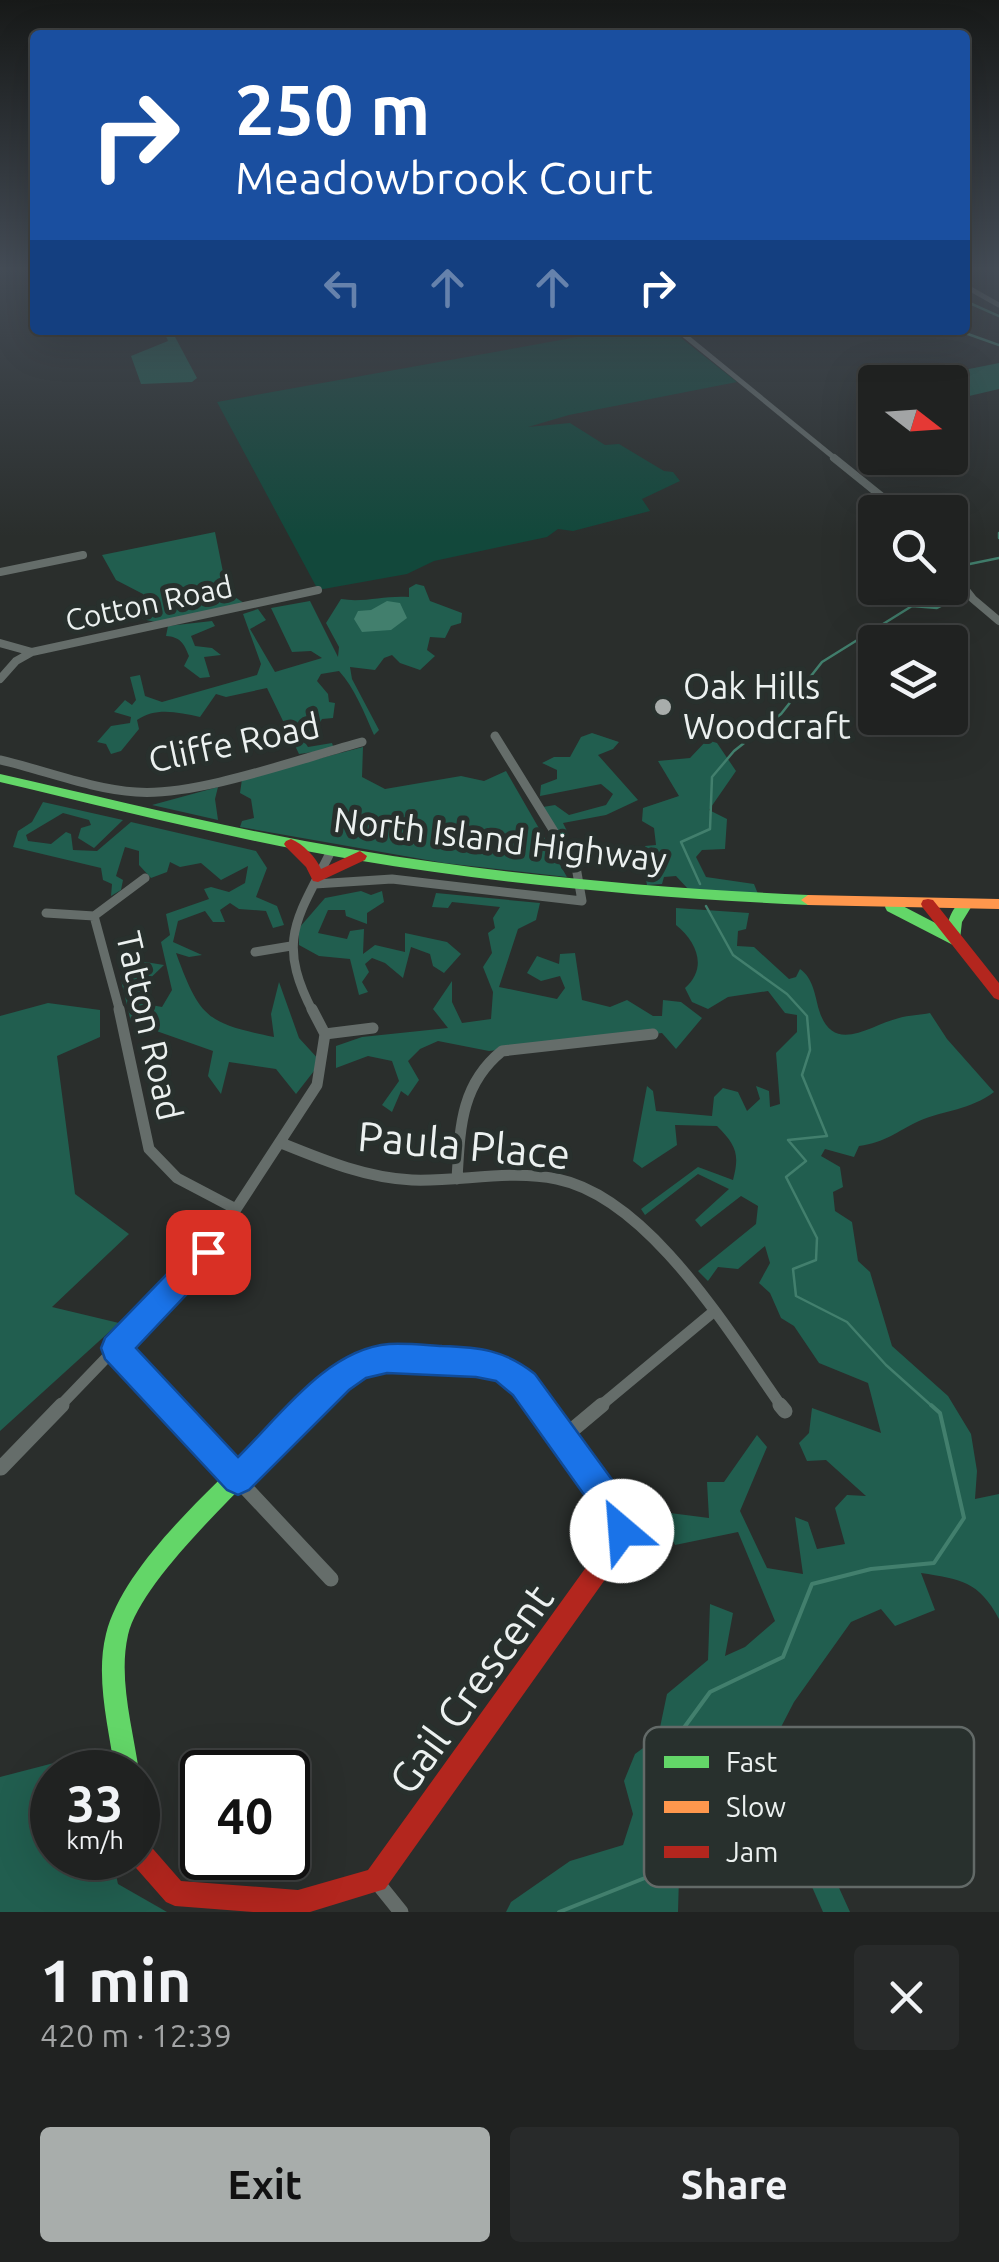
<!DOCTYPE html>
<html lang="en">
<head>
<meta charset="utf-8">
<style>
	body { margin:0; font-family:Ubuntu,sans-serif; background:#282a2a; color:#f1f3f6; height:100vh; display:flex; flex-direction:column; font-size:38px; white-space:nowrap }
	* { box-sizing:border-box; margin:0 }
	p { font-size:32px; color:#a2a4a5 }
	.icon { flex:none; width:55px; height:55px; fill:none; stroke:currentColor; stroke-width:2; stroke-linecap:round; stroke-linejoin:round }
	.map { position:relative; height:1912px; overflow:hidden }
	.sheet { display:flex; flex-direction:column; background:#202221; flex:1 }
	.sheet>* { flex:none }
	.top-card { position:absolute; left:30px; top:30px; width:940px; height:305px; border-radius:10px; box-shadow:0 10px 40px #0002,0 0 0 2px #3d3f3f; background:#1a4fa0; color:#fff; overflow:hidden }
	.needle { width:65px; rotate:107deg }
	.tools { position:absolute; left:858px; top:365px; display:grid; gap:20px }
	.tools a { display:grid; place-items:center; width:110px; height:110px; border-radius:10px; background:#202221; box-shadow:0 10px 40px #0002,0 0 0 2px #3d3f3f; font-size:50px }
	.speed { position:absolute; left:30px; top:1750px; display:flex; gap:20px; font-size:50px; font-weight:700; text-align:center }
	.speed>* { display:grid; place-content:center; width:130px; height:130px; border-radius:50%; background:#202221; box-shadow:0 10px 40px #0002,0 0 0 2px #3d3f3f; line-height:1 }
	.speed small { font-size:25px; font-weight:400 }
	.speed .limit { border:5px solid #111; border-radius:15px; background:#fff; color:#111 }
	.pin { position:absolute; display:grid; place-items:center; width:85px; height:85px; color:#fff; margin:-42px; border-radius:20px; box-shadow:0 5px 15px #0006 }
	.me { position:absolute; width:110px; margin:-55px; rotate:333deg; stroke-linejoin:round; filter:drop-shadow(0 0 8px #0008) }
	.turn { display:flex; align-items:center; gap:35px; height:210px; padding:0 40px; font-size:45px }
	.turn .icon { width:130px; height:130px; stroke-width:2.5 }
	.turn b { display:block; font-size:70px; line-height:85px }
	.lanes { display:flex; align-items:center; height:95px; padding:0 40px; background:#0003; justify-content:center; gap:50px; direction:ltr }
	.lanes .off { opacity:.35 }
	.round { display:grid; place-items:center; flex:none; width:105px; height:105px; border-radius:10px; background:#282a2a }
	.summary { display:flex; align-items:center; justify-content:space-between; height:170px; padding:0 40px }
	h1 { font-size:60px; font-weight:700; line-height:75px }
	.cta { display:flex; gap:20px; margin-top:auto; padding:20px 40px }
	.cta a { flex:1; height:115px; border-radius:10px; background:#a8adab; color:#111; font-size:40px; font-weight:700; line-height:115px; text-align:center }
	.cta a+a { background:#282a2a; color:#f1f3f6 }
	.map>svg:first-child { display:block }
	.green { fill:#12483b }
	.forest { fill:#215e4f }
	.water { fill:#427f6d }
	.lines { fill:none; stroke-linecap:round; stroke-linejoin:round }
	.stream-far1 { stroke:#427f6d; stroke-width:2.5 }
	.stream { stroke:#427f6d; stroke-width:4 }
	.street-far4 { stroke:#656d6a; stroke-width:5 }
	.street-far3 { stroke:#656d6a; stroke-width:8 }
	.street-far2 { stroke:#656d6a; stroke-width:9 }
	.street-far1 { stroke:#656d6a; stroke-width:11 }
	.street { stroke:#656d6a; stroke-width:15 }
	.fast { fill:#63d668; fill-rule:evenodd }
	.slow { fill:#ff974d; fill-rule:evenodd }
	.jam { fill:#b3261e; fill-rule:evenodd }
	.route { fill:#1a73e8; stroke:#114b97; stroke-width:2.5 }
	.poi-dot { fill:#a8adab; stroke:#28302d; stroke-width:4 }
	.labels { text-anchor:middle; stroke-width:10; stroke-linejoin:round; paint-order:stroke }
	.far-street-label { font-size:30px; fill:#ecf1f0; stroke:#28302d }
	.poi-label { font-size:35px; fill:#ecf1f0; stroke:#28302d; text-anchor:start }
	.street-label { font-size:35px; fill:#ecf1f0; stroke:#28302d }
	.near-street-label { font-size:42px; fill:#ecf1f0; stroke:#28302d }
	.key { fill:#28302d; stroke:#636a68; stroke-width:2.5 }
	.key-label { font-size:28px; fill:#ecf1f0 }
</style>
</head>
<body>
<div class="map">
<svg width="999" height="1912" viewBox="0 0 999 1912">
	<rect width="100%" height="100%" fill="#2a2e2c"/>
	<path class="green" d="M616 330H671L737 382 569 415 528 427 570 423 605 445 619 444 664 471 673 472 680 481 642 499 650 511 573 531 558 529 547 537 434 561 407 574 318 590 217 402Z"/>
	<path class="forest" d="M174 335 197 378 192 382 141 384 131 356 168 341 166 336Z
		M999 363V389L965 397 962 394 968 388 952 389 950 382 924 378Z
		M215 532 227 592 247 605 164 624 138 618 136 609 147 602 143 594 116 580 102 555Z
		M416 584 424 586 430 601 462 613 461 623 451 626 445 638 430 637 427 650 435 656 420 670 400 663 392 655 384 658 375 670 350 667 352 679 379 730 374 735C365 714 354 687 339 671L321 674 317 681 328 694 329 702 335 703 333 718 322 719 316 729 317 737 302 738 308 747 332 743 334 749 299 754 267 688 226 697 216 694 200 717C178 712 155 707 137 720L139 729 121 751 111 754 106 744 97 742 111 726 130 723 131 717 114 712 125 700 132 705 136 700 130 677 140 675 145 696 162 702 257 675 261 664 243 614 258 609 266 620 250 629 275 672 322 658 311 651 292 652 271 608 310 601 338 657 339 647 326 623 341 599C364 603 385 595 409 597V588Z
		M212 621 215 626 191 636 195 646 212 648 221 655 204 657 210 677 200 678 184 666 189 656C184 643 180 637 166 636L168 626Z
		M592 733 619 742 613 749 598 755 638 800 606 815 563 823 568 833 560 836 543 807 555 805 569 815 606 805 613 794 601 784 540 796 541 785 557 779V770L542 763 554 757H570L581 737Z
		M707 740 717 743 736 771 709 810 727 819 725 849 702 850 696 857 706 877 754 884 758 894 689 890 676 876 664 877 662 884 647 885 642 859 645 846 656 845 654 828 642 821 643 808 679 796 658 761 690 758Z
		M363 747 362 777 385 789 461 776 484 781 506 771 567 877 444 863 240 827 242 821 254 818 251 799 240 793 242 779Z
		M218 787 215 799 218 820 152 805Z
		M43 802 123 820 94 848 78 838 81 828 91 825 89 820 63 813 26 835 28 841 51 844 66 832 71 834 73 850 97 851 131 822 256 851 267 868 256 897 277 906 284 925 273 928 266 911 239 909 230 903 220 910 225 922H213L205 911 178 921 173 942 202 955 189 957 176 953C200 1018 206 1023 274 1037L271 1014 279 982 299 1038 321 1062 296 1094 276 1069 229 1062 221 1094 208 1076 213 1051 131 1022 120 976 139 961 164 965 139 989 146 1004 162 1007 172 990 161 942 170 935 166 914 209 899 204 889 211 887 229 892 245 883 248 866 221 880 201 863 180 867 170 862 167 872 151 878 139 865V851L125 847 116 876 123 880 121 890 111 896 112 884 103 880 101 868 13 847 18 831 32 822Z
		M361 891 371 895 382 891 384 902 367 913V924L346 916 345 910H328L318 933 347 939 350 931 364 929 363 954 375 945 405 952V933L447 942 461 954 444 973 433 966 430 954 411 947 403 978 385 963 372 958 365 964 369 972 362 982 368 992 359 995 350 959 319 956 299 945V928L325 898Z
		M436 893 540 903 536 920 518 929 499 987 557 999 565 988 560 976 541 981 527 973 537 956 559 964 560 954 575 953 582 1000 610 1007 627 1000 653 1016H662L663 1000 681 1002 702 1018 676 1049 662 1033 489 1051 438 1041 420 1049 408 1061 419 1080 408 1096 401 1091 392 1112 382 1105 399 1081 392 1061 368 1056 336 1068V1046L362 1037 448 1028 433 1009 452 981V1002L462 1023 491 1019 493 992 483 967 492 953 488 933 495 928 493 918 500 907 452 902 448 908 432 907Z
		M676 908 749 913 746 929 738 931 737 946 754 947 789 979 796 977 800 969C813 978 815 995 819 1010 833 1056 870 1025 899 1018 909 1015 920 1015 930 1013L947 1039 994 1092C970 1110 945 1110 919 1121 896 1132 886 1142 859 1146L854 1157 825 1149 821 1156 840 1167 843 1187 833 1192 835 1211 852 1222 858 1261 870 1272 892 1346 948 1396 971 1434 977 1471 975 1499 999 1494V1619C979 1581 960 1579 921 1573L935 1610 895 1626 881 1609 851 1622 794 1702 780 1729 806 1833 825 1857 850 1912H823L802 1864 796 1834 774 1810 762 1758 730 1754 697 1802 680 1842 678 1912H506L511 1902 570 1861 623 1845 633 1814 624 1781 635 1754 658 1737 667 1694 708 1660 710 1604 733 1613 725 1656 745 1647 775 1621 738 1532 675 1545 665 1524 670 1513 709 1518 707 1482H724L757 1435 767 1447 740 1511 767 1568 803 1574 795 1517 808 1522 817 1549 845 1544 835 1508 847 1495 866 1496 826 1460 807 1461 799 1443 809 1433 812 1408 881 1433 868 1383 819 1363 794 1326 781 1318 770 1293 759 1283 770 1263 765 1246 738 1269 718 1267 708 1281 698 1271 756 1224 758 1206 741 1196 701 1227 695 1220 729 1189 698 1174 645 1215 641 1209 698 1167 733 1180C740 1154 736 1145 717 1126L675 1125 677 1145 642 1168 633 1161 647 1086 653 1091 656 1111 712 1116 714 1097 723 1088 738 1092 747 1111 760 1099 756 1086 769 1091 770 1107 780 1104 776 1053 797 1032V1015L785 1013 768 991 728 997 708 1009 692 1002 685 988C708 968 697 942 676 925Z
		M48 1003 100 1010V1037L57 1056 75 1194 129 1234 52 1307 119 1323 0 1431V1016Z
		M77 1757 85 1772H52V1858H112L118 1884 167 1912H0V1777Z"/>
	<path class="water" d="M387 601 400 603 407 618 391 630 362 632 354 619 358 611 371 610Z"/>
	<g class="lines">
		<path class="stream-far1" d="M965 301 999 316
			M931 330 965 333 999 345
			M999 533V538
			M955 567 999 558
			M700 884 681 842 710 829 712 777 734 751 781 714 822 662 912 606 937 608 945 604 941 592 921 588
			M706 906 733 955 787 994 807 1016 810 1050 802 1075 827 1136 788 1140 806 1161 786 1177 817 1238 816 1260 793 1269 796 1296 847 1322 886 1365 933 1407"/>
		<path class="stream" d="M559 1912 660 1872 675 1740 710 1692 783 1657 812 1584 871 1569 934 1563 964 1518 940 1413 931 1405"/>
		<path class="street-far4" d="M965 286 999 305
			M678 330 837 460"/>
		<path class="street-far3" d="M834 458 901 512
			M950 570 973 599 999 621
			M0 572 83 555
			M0 643 32 652
			M0 679 16 661 32 652 318 590"/>
		<path class="street-far2" d="M0 760C44 770 91 789 136 792 195 797 302 758 362 742
			M315 884 392 879 582 901 576 867 495 736
			M46 913 94 916
			M94 916 120 1012
			M94 916 145 878
			M255 952 291 946
			M313 1012C275 939 298 918 331 851"/>
		<path class="street-far1" d="M119 1009 149 1149 177 1178 236 1209
			M325 1034 373 1028
			M281 1143C323 1160 366 1178 412 1180 460 1182 509 1169 557 1179 650 1198 730 1334 782 1407
			M457 1179C460 1129 460 1085 502 1051L653 1034
			M115 1348 170 1407
			M59 1407 208 1252 317 1085 325 1034 312 1009
			M599 1407 712 1313"/>
		<path class="street" d="M168 1405 331 1579
			M780 1405 785 1411
			M565 1436 602 1405
			M1 1468 62 1405
			M376 1881 401 1912"/>
		<path class="fast" d="M0 774C118 801 236 830 356 850 505 875 656 888 808 895L815 900 808 905C656 898 505 885 356 860 236 840 118 810 0 782Z
			M966 899 973 904 962 922 960 939 953 945 887 911 885 907 887 903H897L947 929C948 918 955 902 966 899Z
			M265 1439 272 1442 275 1449 272 1456C234 1496 140 1583 128 1635 118 1679 133 1728 139 1772L138 1776V1772H115C109 1729 95 1678 106 1634 123 1566 209 1491 258 1442Z"/>
		<path class="slow" d="M808 895 999 899V909L808 905 801 900Z
			M421 1348C452 1350 485 1348 513 1364 547 1383 584 1447 606 1480 614 1492 627 1505 631 1520 634 1531 630 1539 626 1550L618 1553 610 1550 607 1542 611 1531 610 1522C583 1483 541 1406 503 1380 488 1370 468 1370 450 1369 354 1364 336 1392 272 1456L265 1459 258 1456 255 1449 258 1442C312 1388 340 1354 421 1348Z"/>
		<path class="jam" d="M291 839C303 844 316 857 321 869L360 851 367 856 365 860 318 882 313 881 306 867 286 847 284 844 286 841Z
			M928 899 933 900 999 983V1000L994 998 923 908 921 904 923 900Z
			M618 1531 626 1534 629 1542 626 1550 385 1889 310 1912H253L175 1906 166 1902 129 1860 128 1858H138V1839L147 1842 181 1881 298 1890 368 1870 610 1534Z"/>
	</g>
	<linearGradient id="sky" x2="0" y2="1"><stop stop-color="#171918"/><stop offset="0.5" stop-color="#444c56"/><stop offset="1" stop-color="#444c56" stop-opacity="0"/></linearGradient>
	<rect width="999" height="537" fill="url(#sky)"/>
	<path class="route" d="M208 1238 218 1242 222 1252 218 1261 136 1348 238 1457C279 1417 327 1349 389 1344 406 1343 425 1345 442 1346 479 1347 505 1350 535 1374L632 1507 638 1531 634 1543 622 1547 611 1543 605 1524 513 1395 496 1381 476 1377 387 1373 366 1378 349 1390 249 1490 238 1495 227 1490 105 1359 101 1348 105 1338 198 1242Z"/>
	<circle class="poi-dot" cx="663" cy="707" r="10"/>
	<g class="labels">
		<g class="far-street-label">
			<text transform="translate(149 604) rotate(-12)" y="10">Cotton Road</text>
		</g>
		<g class="poi-label">
			<text x="683" y="699">Oak Hills<tspan x="683" dy="40">Woodcraft</tspan></text>
		</g>
		<g class="street-label">
			<text transform="translate(234 743) rotate(-12)" y="12">Cliffe Road</text>
			<text transform="translate(500 840) rotate(7)" y="12">North Island Highway</text>
			<text transform="translate(149 1026) rotate(77)" y="12">Tatton Road</text>
		</g>
		<g class="near-street-label">
			<text transform="translate(464 1145) rotate(5)" y="15">Paula Place</text>
			<text transform="translate(471 1689) rotate(-54)" y="15">Gail Crescent</text>
		</g>
	</g>
	<rect x="644" y="1727" width="330" height="160" rx="15" class="key"/>
	<rect x="664" y="1756" width="45" height="12" fill="#63d668"/>
	<rect x="664" y="1801" width="45" height="12" fill="#ff974d"/>
	<rect x="664" y="1846" width="45" height="12" fill="#b3261e"/>
	<g class="key-label">
		<text x="726" y="1772">Fast</text>
		<text x="726" y="1817">Slow</text>
		<text x="726" y="1862">Jam</text>
	</g>
</svg>
<div class="tools">
<a><svg class="needle" viewBox="-14 -14 28 28"><path d="M0-13l5 13h-10z" fill="#e53935"/><path d="M0 13l5-13h-10z" fill="#a2a4a5"/></svg></a>
<a><svg class="icon" aria-label="search" viewBox="0 0 24 24"><circle cx="10" cy="10" r="6"/><path d="M15 15l6 6"/></svg></a>
<a><svg class="icon" aria-label="layers" viewBox="0 0 24 24"><path d="M12 4l9 5-9 5-9-5zM3 14l9 5 9-5"/></svg></a>
</div>
<div class="speed"><div>33<small>km/h</small></div><div class="limit">40</div></div>
<div class="pin" style="left:208px;top:1252px;background:#d93025"><svg class="icon" aria-label="arrive" viewBox="0 0 24 24"><path d="M6 21V4h12l-3 4 3 4H6"/></svg></div>
<svg class="me" style="left:622px;top:1531px" viewBox="-20 -20 40 40"><circle r="19" fill="#fff"/><path d="M0-13L10 11 0 6-10 11z" fill="#1a73e8"/></svg>
<div class="top-card">
<div class="turn"><svg class="icon" aria-label="right" viewBox="0 0 24 24"><path d="M7 20v-9h11M14 6l5 5-5 5"/></svg><div><b>250 m</b>Meadowbrook Court</div></div>
<div class="lanes"><svg class="icon off" aria-label="left" viewBox="0 0 24 24"><path d="M17 20v-9H6M10 6l-5 5 5 5"/></svg><svg class="icon off" aria-label="ahead" viewBox="0 0 24 24"><path d="M12 20V5M6 11l6-6 6 6"/></svg><svg class="icon off" aria-label="ahead" viewBox="0 0 24 24"><path d="M12 20V5M6 11l6-6 6 6"/></svg><svg class="icon" aria-label="right" viewBox="0 0 24 24"><path d="M7 20v-9h11M14 6l5 5-5 5"/></svg></div>
</div>
</div>
<section class="sheet">
<div class="summary"><div><h1>1 min</h1><p>420 m · 12:39</p></div><a class="round"><svg class="icon" aria-label="close" viewBox="0 0 24 24"><path d="M6 6l12 12M18 6L6 18"/></svg></a></div>
<div class="cta"><a>Exit</a><a>Share</a></div>
</section>
</body>
</html>
